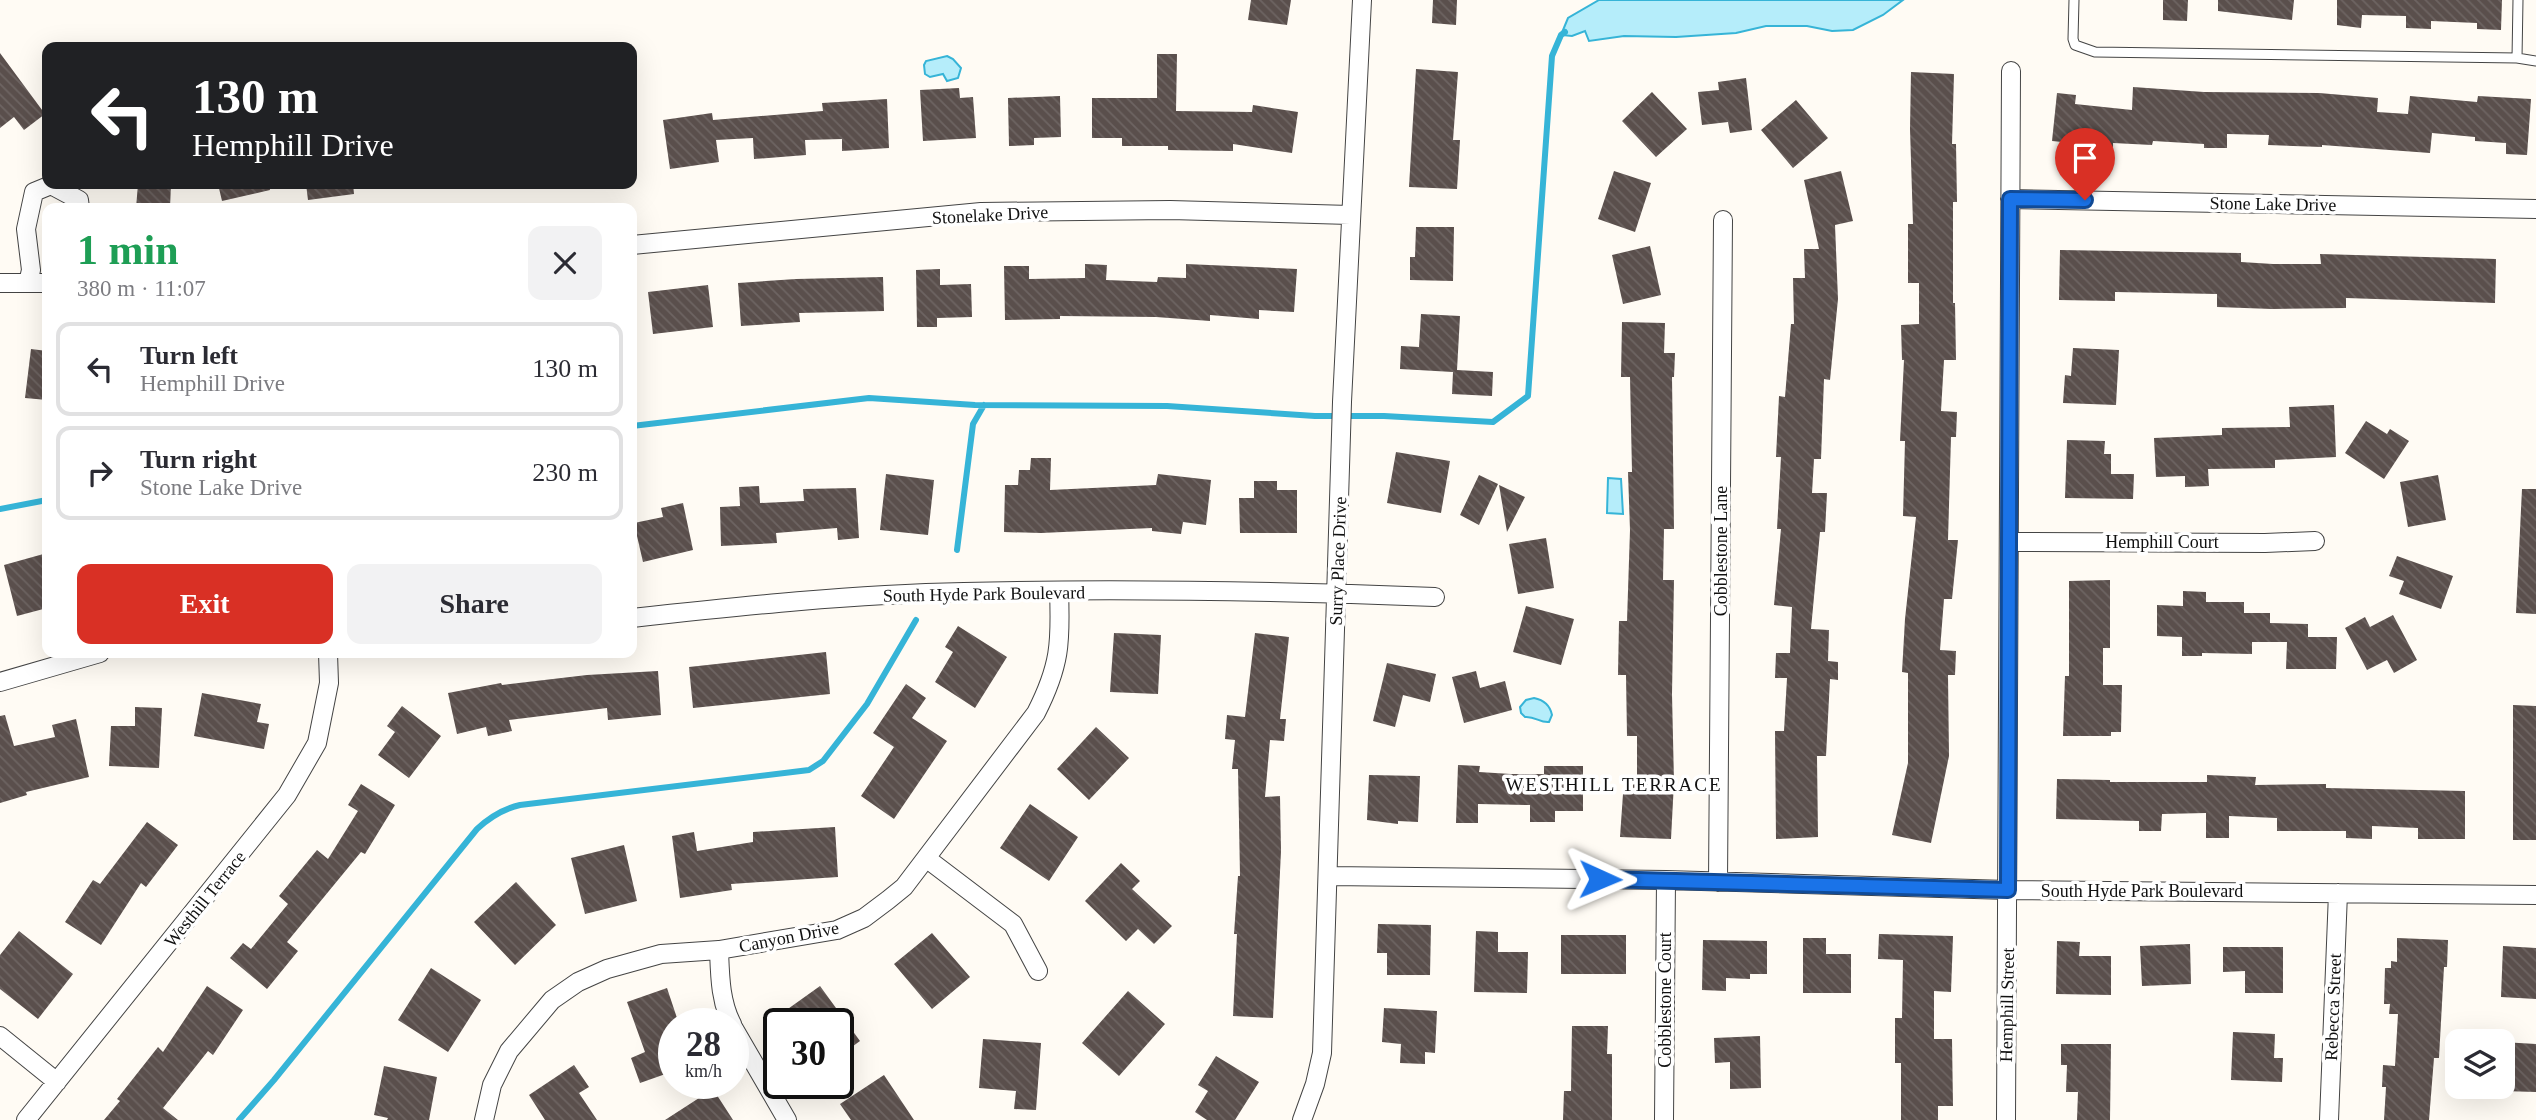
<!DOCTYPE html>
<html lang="en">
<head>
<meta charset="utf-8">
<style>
	body { margin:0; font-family:"Times New Roman",serif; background:#f2f2f3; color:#2b2b33; height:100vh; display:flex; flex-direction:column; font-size:26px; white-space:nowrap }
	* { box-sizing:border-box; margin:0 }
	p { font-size:23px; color:#7c7c81 }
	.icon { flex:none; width:38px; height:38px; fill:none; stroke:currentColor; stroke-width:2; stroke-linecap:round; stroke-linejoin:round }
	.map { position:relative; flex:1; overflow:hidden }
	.details { position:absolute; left:42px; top:203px; width:595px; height:455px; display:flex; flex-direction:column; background:#fff; border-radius:14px; box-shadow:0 7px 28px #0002 }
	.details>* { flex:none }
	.banner { position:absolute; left:42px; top:42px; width:595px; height:147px; border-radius:14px; box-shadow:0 7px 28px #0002; background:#202124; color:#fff; overflow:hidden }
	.fabs { position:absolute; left:2445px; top:1029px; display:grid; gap:14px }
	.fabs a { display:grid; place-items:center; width:70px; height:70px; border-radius:14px; background:#fff; box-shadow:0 7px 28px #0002; font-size:35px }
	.speed { position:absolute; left:658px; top:1008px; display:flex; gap:14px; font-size:35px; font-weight:700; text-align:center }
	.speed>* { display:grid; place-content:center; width:91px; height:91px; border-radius:50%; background:#fff; box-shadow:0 7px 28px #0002; line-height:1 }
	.speed small { font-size:18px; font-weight:400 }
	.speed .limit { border:4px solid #111; border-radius:10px; background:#fff; color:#111 }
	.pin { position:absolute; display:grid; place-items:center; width:60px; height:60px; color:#fff; margin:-72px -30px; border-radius:50% 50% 50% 0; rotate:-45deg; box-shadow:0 0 7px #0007 }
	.pin .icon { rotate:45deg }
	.me { position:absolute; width:77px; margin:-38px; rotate:91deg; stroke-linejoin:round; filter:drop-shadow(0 0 5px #0008) }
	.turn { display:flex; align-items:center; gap:24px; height:147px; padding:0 35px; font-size:32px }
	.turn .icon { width:91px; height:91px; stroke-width:2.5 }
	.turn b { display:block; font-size:49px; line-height:60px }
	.round { display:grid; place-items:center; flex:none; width:74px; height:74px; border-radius:14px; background:#f2f2f3 }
	.head { display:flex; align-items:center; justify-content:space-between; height:119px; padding:0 35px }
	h1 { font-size:42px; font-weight:600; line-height:52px; color:#1e9e55 }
	.action { display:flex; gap:14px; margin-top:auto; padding:14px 35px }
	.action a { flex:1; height:80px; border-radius:14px; background:#d93025; color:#fff; font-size:28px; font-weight:600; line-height:80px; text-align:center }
	.action a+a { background:#f2f2f3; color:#2b2b33 }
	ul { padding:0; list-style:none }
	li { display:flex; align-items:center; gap:21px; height:94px; margin:0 14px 10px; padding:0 21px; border:4px solid #e1e1e2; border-radius:14px }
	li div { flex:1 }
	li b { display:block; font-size:26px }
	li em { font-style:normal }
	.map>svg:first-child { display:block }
	.water { fill:#b5edfa; stroke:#36b4d7; stroke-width:2 }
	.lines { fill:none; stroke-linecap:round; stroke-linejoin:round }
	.stream { stroke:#36b4d7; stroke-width:6 }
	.building { fill:url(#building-back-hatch) }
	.lane-casing { stroke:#444; stroke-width:11 }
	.street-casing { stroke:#444; stroke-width:20 }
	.lane { stroke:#fff; stroke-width:9 }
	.street { stroke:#fff; stroke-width:18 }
	.route-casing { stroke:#114b97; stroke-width:18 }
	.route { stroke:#1a73e8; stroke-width:12 }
	.labels { text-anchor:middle; stroke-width:7; stroke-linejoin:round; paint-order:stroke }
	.street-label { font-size:18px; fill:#111; stroke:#fff }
	.neighbourhood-label { font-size:19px; letter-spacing:2px; fill:#111; stroke:#fff }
</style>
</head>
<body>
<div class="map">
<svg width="2536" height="1120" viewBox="0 0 2536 1120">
	<defs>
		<pattern id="building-back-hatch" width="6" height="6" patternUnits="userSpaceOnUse" patternTransform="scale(1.75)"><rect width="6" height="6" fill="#5a4f4c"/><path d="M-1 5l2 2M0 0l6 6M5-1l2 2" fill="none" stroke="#6d6462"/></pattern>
	</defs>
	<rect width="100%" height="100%" fill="#fffbf4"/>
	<path class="water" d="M1599 0H1903L1883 15 1853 30 1832 31 1807 26H1766L1736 33 1676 37 1624 36 1589 41 1585 31 1572 36 1561 35 1568 18Z
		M947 56 953 59 961 68 958 78 947 81 943 74 930 77 925 74 924 65 926 61Z
		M1608 478 1621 479 1623 514 1607 513Z
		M1534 698C1544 700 1550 705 1552 715L1549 722C1540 723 1535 716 1525 717L1521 713 1520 707 1526 700Z"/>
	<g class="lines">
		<path class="stream" d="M632 426 869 398 975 405 1167 406 1315 416H1384L1493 422 1528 396 1552 56 1561 35 1565 32
			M0 509 47 500
			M957 550 973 424 984 405
			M239 1120 274 1080 477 829C490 817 503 809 520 805L809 770 823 761 867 704 916 620"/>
	</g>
	<path class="building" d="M1251 0H1291L1287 25 1248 20Z
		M1433 0H1457L1456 25 1432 23Z
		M2163 0H2188L2187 21 2163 20Z
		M2218 0H2294L2292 20 2218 11Z
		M2337 0H2502L2501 30 2477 29V23L2431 21V29L2406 28V16L2362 15 2361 28 2337 25Z
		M0 53 45 114 24 130 14 117 0 128Z
		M1157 54H1177L1176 111 1252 112 1253 105 1298 112 1292 153 1233 144V151L1168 150V146H1122V138H1092V98H1157Z
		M1416 69 1458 72 1453 140H1460L1457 189 1409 187Z
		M1911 72 1954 74 1952 144H1956L1957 202H1953V303H1955L1956 360H1944L1941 411 1957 412 1956 437H1951L1948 540H1958L1952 599H1944L1940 650 1956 651 1955 675H1948L1949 756 1931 843 1892 835 1908 763V673L1902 672 1905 619 1916 517 1903 516 1905 441H1900L1904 360H1902L1901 325 1919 324V283H1908V224H1913L1910 129Z
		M1746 78 1752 130 1730 133 1728 122 1702 125 1698 92 1719 90 1718 82Z
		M2133 87 2204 92 2319 93 2378 98 2377 112 2408 114 2410 96 2477 102 2478 96 2531 99 2527 155 2506 154V143L2475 141V137L2432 133 2430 153 2322 145V147L2268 145 2269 135 2227 134V148H2204V144L2153 141 2152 145 2113 143V147L2052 141 2057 93 2076 95 2075 104 2132 110Z
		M959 88 960 98 973 97 976 138 923 141 920 90Z
		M1652 92 1687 129 1656 157 1622 121Z
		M1060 96 1061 137 1034 138V145L1009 146 1008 98Z
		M887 99 889 148 842 151V139L805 140 806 155 754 159 753 138 716 140 719 162 670 169 663 120 712 113 713 120 823 111 822 103Z
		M1796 100 1828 138 1793 168 1761 130Z
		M1614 171 1651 183 1635 232 1598 219Z
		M1841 171 1853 221 1835 225 1838 299 1830 380 1824 379 1821 459H1814L1812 493H1827L1825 532H1820L1811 629 1829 630 1828 661 1838 662V680L1830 679 1826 756H1817L1818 837 1776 839 1775 731H1784L1787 678H1775L1776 653H1790L1792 607 1774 605 1781 529H1777L1781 457H1776L1779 396 1785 397 1791 324H1794L1793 278H1805L1804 249H1819L1804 180Z
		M138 184H171L170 208H136Z
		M218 184H269L270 190 222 201Z
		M306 184H353L354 194 308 200Z
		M1416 227H1454L1453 281 1410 280V257H1415Z
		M1650 246 1661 295 1623 304 1612 255Z
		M2060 250 2241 253V262L2273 264H2321L2320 254 2496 259 2495 303 2346 298V308L2272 309 2217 307V294L2115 292V301L2059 300Z
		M1085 264 1107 265 1106 280 1157 282 1158 277 1186 278V264L1297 269 1294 312 1259 310V319L1210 315V321L1156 317 1060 316V319L1005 320 1004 266H1029V279L1085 278Z
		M940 269V285L971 284 972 317 937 318V327H917L916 270Z
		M883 277 884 311 799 313 800 322 741 326 738 283 796 279Z
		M708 285 713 327 653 334 648 292Z
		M1421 314 1460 316 1457 370 1493 372 1492 396 1452 394 1453 372 1400 369 1401 346 1419 347Z
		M1622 322 1665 323 1664 353H1675L1674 377H1672L1674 529H1664L1663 580H1674L1672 694 1674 782 1671 839 1620 837 1623 794H1633V779H1637V736H1627L1626 675H1618L1619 621H1627L1630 530 1628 472H1632L1630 377H1621Z
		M2073 348 2119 350 2116 405 2063 403 2065 375 2071 376Z
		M31 349 47 351V400L25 398Z
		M2334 405 2336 457 2275 460V468L2208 469 2209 486 2185 487V476L2156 477 2154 438 2222 435V428L2290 427 2289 407Z
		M2366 421 2387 434 2390 429 2409 441 2384 479 2345 453Z
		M2067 440 2105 441 2104 454H2111V474H2134L2133 499 2065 498Z
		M1396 452 1450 461 1441 513 1387 503Z
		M1031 458H1051L1050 490 1156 485 1158 474 1211 480 1206 525 1183 522 1181 534 1152 531V528L1041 533 1004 532 1005 485H1018L1019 470H1030Z
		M886 474 934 480 928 535 880 530Z
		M1479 475 1498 484 1479 525 1460 515Z
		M2438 475 2446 520 2408 527 2400 482Z
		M1254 481H1277V490H1297V533H1240L1239 498H1254Z
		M1499 485 1525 497 1507 532Z
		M759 486 760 503 804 501 803 489 856 488 859 538 838 540 837 528 776 533 777 543 721 546 720 507 740 506 739 487Z
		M2522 489H2536V614L2516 613Z
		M683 503 693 550 643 562 634 523 663 517 661 508Z
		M1546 538 1554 588 1518 594 1509 544Z
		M47 553V608L17 616 4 565Z
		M2397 556 2453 576 2441 609 2399 594 2404 581 2389 576Z
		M2110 580V648H2103V685H2122L2121 732H2111V736H2063L2065 676H2069V581Z
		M2183 591 2206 592V602H2244V613H2270V623L2308 624V637H2337L2336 669H2286L2287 642H2252V654L2202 653V656H2182V637L2157 636V605L2183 606Z
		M1526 606 1574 619 1561 665 1513 652Z
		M2393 615 2417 660 2394 673 2387 660 2367 670 2345 628 2365 617 2370 627Z
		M958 626 1007 657 975 708 935 682 953 652 945 647Z
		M1114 633 1161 635 1158 694 1110 692Z
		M1255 633 1289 637 1280 719H1286L1284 741 1270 740 1265 797 1280 796 1281 851 1273 1018 1233 1016 1237 934H1234L1238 876H1240L1238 769H1232L1235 740 1225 739 1227 715 1245 717Z
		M826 652 830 694 693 708 689 667Z
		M1387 663 1436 674 1430 702 1403 695 1395 727 1373 721Z
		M658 671 661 715 608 720 607 708 509 720 512 731 488 736 486 727 457 734 448 693 501 683 502 685 587 675Z
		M1476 671 1480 688 1505 681 1512 710 1464 723 1452 677Z
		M906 684 926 698 912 718 947 741 894 819 861 796 894 747 873 733Z
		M202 693 261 704 257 722 269 724 264 749 194 736Z
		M2513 705 2536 706V840H2513Z
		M402 706 441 736 409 778 378 755 395 732 387 726Z
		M135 707 162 708 159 768 109 766 111 726H135Z
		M5 715 14 746 55 737 52 725 76 719 89 777 26 792 27 795 0 803V716Z
		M1096 727 1129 758 1089 800 1057 769Z
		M1458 765 1480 766 1479 772 1511 774H1544V766H1583V811H1555V822H1530V805L1478 804V823H1456Z
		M1369 775 1420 776 1418 822 1398 821V824L1367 820Z
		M2207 775 2256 777 2255 785 2326 784V788L2465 791V839H2418V828L2372 826V839L2346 838V831H2277V818L2229 816V838H2206V813L2162 814 2161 831H2139V821L2056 819 2057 779 2110 780V782H2207Z
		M361 784 395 805 365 854 361 852 287 942 298 951 267 989 230 958 243 943 251 949 288 904 279 896 317 850 328 859 358 811 348 805Z
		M1030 804 1078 837 1049 881 1000 848Z
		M147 822 178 845 146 887 141 883 101 945 65 922 93 880 100 884Z
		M835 827 838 877 731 884 732 890 680 898 672 836 694 832 697 851 753 842V832Z
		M624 845 637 901 585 914 571 858Z
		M1121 863 1140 881 1132 889 1172 926 1154 944 1138 929 1126 941 1085 901Z
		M516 882 556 925 515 965 474 922Z
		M1378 924 1431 925 1430 975H1387V953H1377Z
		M19 931 73 974 38 1019 0 989V955Z
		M1476 931 1498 932V952H1528L1527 993 1474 992Z
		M932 933 970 977 932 1009 894 964Z
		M1879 934 1953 936 1951 992 1934 991V1039H1952L1953 1106H1938V1120H1901V1063H1895V1018H1902L1903 960 1878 959Z
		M1561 935H1626V974H1561Z
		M1803 938H1826V954H1851V993H1803Z
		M2397 938 2448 940 2447 967H2444L2439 1058H2434L2429 1120H2384L2386 1087H2382L2383 1065 2395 1066 2398 1014H2389L2390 1004H2384L2385 968H2391V961L2397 962Z
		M1703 940 1767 941V974H1750V979L1726 978V991L1702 990Z
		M2057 941 2080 942 2079 956H2111V995L2056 994Z
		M2190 944 2191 984 2142 986 2140 946Z
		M2503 946 2536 948V999L2501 997Z
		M2223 947H2283V993H2245V971L2223 972Z
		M431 968 481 1000 448 1052 398 1020Z
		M207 986 243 1010 213 1055 208 1051 163 1108 178 1120H104L120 1101 117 1099 158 1047 163 1052Z
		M820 986 860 1041 838 1057V1024H794L785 1011Z
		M667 988 679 1024H674V1071L640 1083 631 1058 645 1052 627 1002Z
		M1128 991 1165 1024 1119 1076 1082 1043Z
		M1384 1008 1437 1011 1435 1053 1425 1052V1064L1400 1063 1401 1044 1382 1042Z
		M1572 1026H1608L1607 1054H1612V1120H1563L1564 1091H1571Z
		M2233 1032 2275 1034 2274 1058H2283L2282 1082 2231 1080Z
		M1760 1036 1761 1088 1730 1089V1062L1715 1063 1714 1038Z
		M983 1039 1041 1043 1036 1110 1014 1109 1016 1091 979 1088Z
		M2502 1042 2536 1044V1092L2502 1091Z
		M2061 1044H2111L2110 1120H2077L2078 1092H2066L2067 1065H2061Z
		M1216 1056 1259 1082 1235 1120H1207L1195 1112 1208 1091 1198 1085Z
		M574 1065 589 1087 579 1093 597 1120H545L529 1095Z
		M384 1066 437 1077 429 1120H387L388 1118 374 1115Z
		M884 1075 914 1120H851L840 1104Z
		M713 1089 733 1120H665Z"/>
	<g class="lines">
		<defs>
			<path id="lane" d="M2074 0 2073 39 2075 45 2095 52 2517 58
				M2518 0 2517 58 2536 61"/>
			<path id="street" d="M2010 199 2536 209
				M632 245 981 212 1170 210 1350 215
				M0 283H47
				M28 283 31 270 26 229 34 192 51 185 79 200 80 208
				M2009 542 2265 543 2315 541
				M632 618C742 606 853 594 964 592 1121 588 1279 591 1435 597
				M0 682 100 653
				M926 858 1013 924 1038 971
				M1329 876 1666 880 2008 890 2536 895
				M1718 882 1723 220
				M719 950C720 975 720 1001 732 1024
				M733 1027 787 1120
				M0 1036 57 1082
				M26 1120 287 795 317 743 329 683 328 653
				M484 1120 492 1085 509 1051 552 1000 578 982 607 969 661 954 719 950 837 930 864 918 888 900 904 887 1036 713C1060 666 1061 643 1059 591
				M1302 1120 1315 1084 1322 1053 1342 402 1362 0
				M1664 1120 1666 880
				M2006 1120 2011 71
				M2329 1120 2338 893"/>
		</defs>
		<use href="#lane" class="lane-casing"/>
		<use href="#street" class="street-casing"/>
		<use href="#lane" class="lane"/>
		<use href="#street" class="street"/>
	</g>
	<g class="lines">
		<defs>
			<path id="route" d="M1600 879 2008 890 2010 199 2085 200"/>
		</defs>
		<use href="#route" class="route-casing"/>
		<use href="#route" class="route"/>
	</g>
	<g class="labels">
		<g class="street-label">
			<text transform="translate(2273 204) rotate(1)" y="6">Stone Lake Drive</text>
			<text transform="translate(990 215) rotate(-3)" y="6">Stonelake Drive</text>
			<text x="2162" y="548">Hemphill Court</text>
			<text transform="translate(1721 551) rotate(-90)" y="6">Cobblestone Lane</text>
			<text transform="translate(1338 561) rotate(-88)" y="6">Surry Place Drive</text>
			<text transform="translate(984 594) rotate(-1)" y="6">South Hyde Park Boulevard</text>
			<text x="2142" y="897">South Hyde Park Boulevard</text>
			<text transform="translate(205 899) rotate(-51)" y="6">Westhill Terrace</text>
			<text transform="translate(789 937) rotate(-11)" y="6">Canyon Drive</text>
			<text transform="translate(1665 1000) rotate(-90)" y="6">Cobblestone Court</text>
			<text transform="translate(2007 1005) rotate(-89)" y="6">Hemphill Street</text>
			<text transform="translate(2333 1007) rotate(-88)" y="6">Rebecca Street</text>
		</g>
		<g class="neighbourhood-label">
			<text x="1614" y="791">WESTHILL TERRACE</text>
		</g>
	</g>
</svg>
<div class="fabs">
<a><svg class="icon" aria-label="layers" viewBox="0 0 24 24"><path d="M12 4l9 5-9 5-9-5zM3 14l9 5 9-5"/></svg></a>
</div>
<div class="speed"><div>28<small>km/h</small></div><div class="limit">30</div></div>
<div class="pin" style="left:2085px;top:200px;background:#d93025"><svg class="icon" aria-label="arrive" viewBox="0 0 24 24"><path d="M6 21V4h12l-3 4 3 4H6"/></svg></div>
<svg class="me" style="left:1600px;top:879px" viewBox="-20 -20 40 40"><path d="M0-17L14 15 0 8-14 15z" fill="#1a73e8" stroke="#fff" stroke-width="4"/></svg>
<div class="banner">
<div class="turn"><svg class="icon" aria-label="left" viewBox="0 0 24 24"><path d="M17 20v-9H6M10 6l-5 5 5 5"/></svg><div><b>130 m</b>Hemphill Drive</div></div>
</div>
<section class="details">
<div class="head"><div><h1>1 min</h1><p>380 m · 11:07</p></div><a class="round"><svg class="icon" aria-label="close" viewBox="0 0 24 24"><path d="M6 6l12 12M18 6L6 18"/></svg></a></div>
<ul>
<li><svg class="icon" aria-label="left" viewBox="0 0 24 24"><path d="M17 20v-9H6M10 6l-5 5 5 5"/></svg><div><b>Turn left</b><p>Hemphill Drive</p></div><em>130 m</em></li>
<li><svg class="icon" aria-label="right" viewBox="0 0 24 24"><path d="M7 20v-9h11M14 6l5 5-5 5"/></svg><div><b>Turn right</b><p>Stone Lake Drive</p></div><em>230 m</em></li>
</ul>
<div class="action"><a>Exit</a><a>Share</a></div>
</section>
</div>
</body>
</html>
